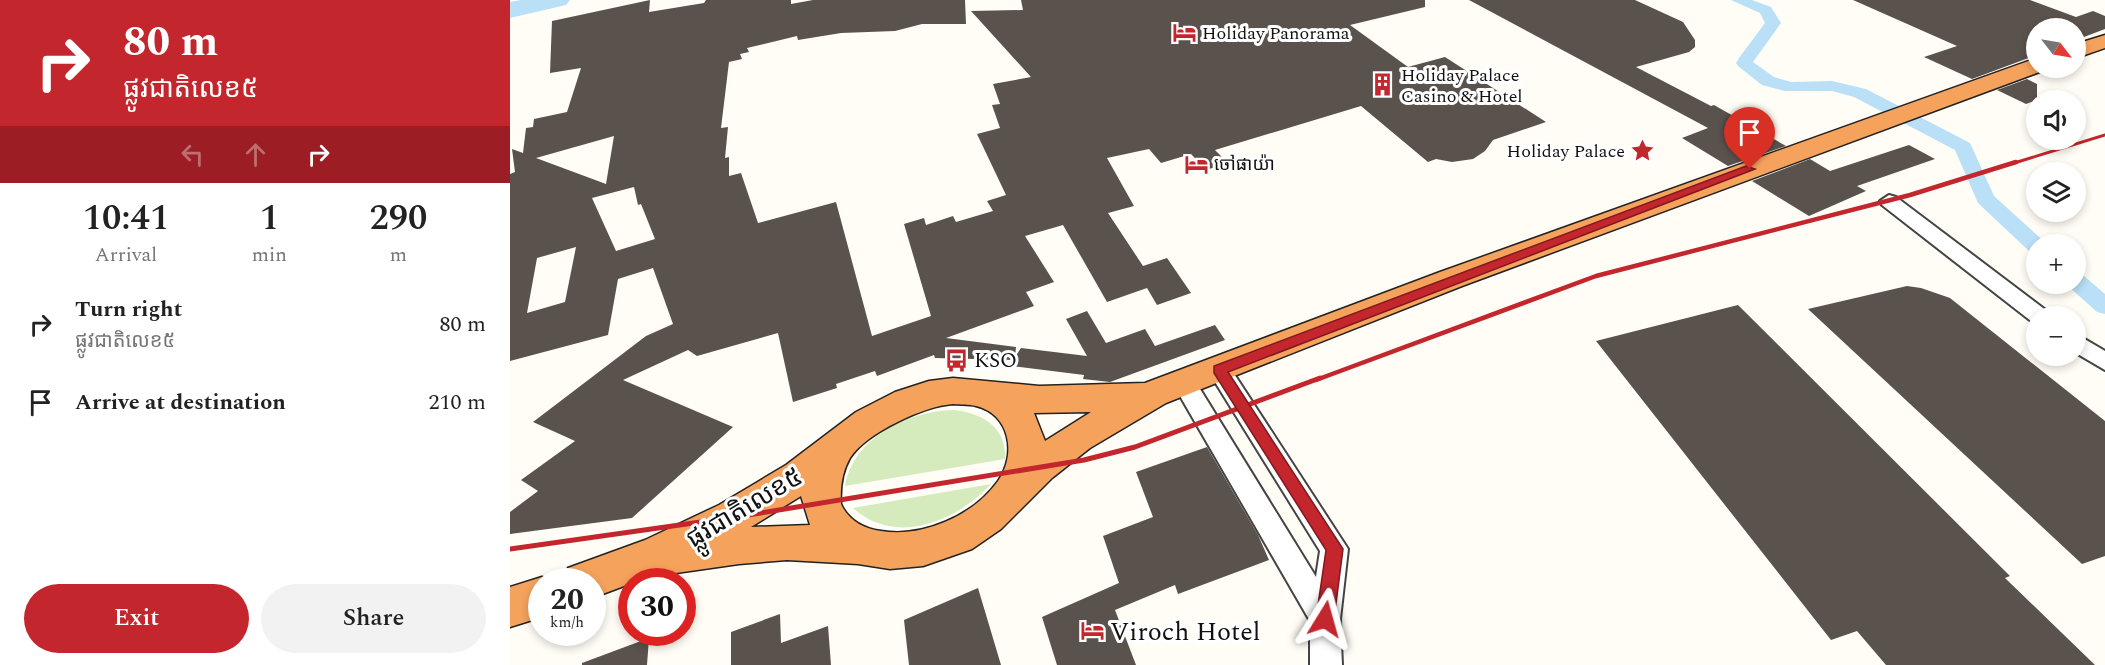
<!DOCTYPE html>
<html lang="en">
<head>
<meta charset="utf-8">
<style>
	body { margin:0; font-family:Spectral,"Noto Sans Khmer",serif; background:#f2f2f2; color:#222; height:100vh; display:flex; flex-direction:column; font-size:22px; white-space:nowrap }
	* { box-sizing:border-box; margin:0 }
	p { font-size:20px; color:#767676 }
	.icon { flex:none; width:33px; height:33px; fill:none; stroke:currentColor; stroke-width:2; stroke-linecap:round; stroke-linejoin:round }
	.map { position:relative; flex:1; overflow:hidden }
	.sheet { display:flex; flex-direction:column; background:#fff; width:510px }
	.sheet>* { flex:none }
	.hud { background:#c4262e; color:#fff; overflow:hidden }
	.needle { width:39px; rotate:121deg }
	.fabs { position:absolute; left:1516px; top:18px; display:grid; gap:12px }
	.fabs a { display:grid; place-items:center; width:60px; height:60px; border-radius:50%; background:#fff; box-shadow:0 3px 9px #0003; font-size:30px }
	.speed { position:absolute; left:18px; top:568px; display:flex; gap:12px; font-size:30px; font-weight:700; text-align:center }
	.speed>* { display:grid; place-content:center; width:78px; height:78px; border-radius:50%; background:#fff; box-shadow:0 3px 9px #0003; line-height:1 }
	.speed small { font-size:15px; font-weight:400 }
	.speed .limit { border:9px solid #d22; background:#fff; color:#111 }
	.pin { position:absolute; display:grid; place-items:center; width:51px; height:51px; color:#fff; margin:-62px -26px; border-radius:50% 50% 50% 0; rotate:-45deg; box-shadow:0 0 6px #0007 }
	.pin .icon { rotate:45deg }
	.me { position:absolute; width:66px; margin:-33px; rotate:8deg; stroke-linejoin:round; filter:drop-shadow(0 0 4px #0008) }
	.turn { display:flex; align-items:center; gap:21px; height:126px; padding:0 24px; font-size:27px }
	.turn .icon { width:78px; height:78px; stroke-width:2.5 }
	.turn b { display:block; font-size:42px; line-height:51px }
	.lanes { display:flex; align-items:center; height:57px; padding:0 24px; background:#0003; justify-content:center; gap:30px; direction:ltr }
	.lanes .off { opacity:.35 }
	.eta { display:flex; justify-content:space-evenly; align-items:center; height:102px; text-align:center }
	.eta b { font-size:36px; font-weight:600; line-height:42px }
	.action { display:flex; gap:12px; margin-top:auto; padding:12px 24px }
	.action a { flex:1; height:69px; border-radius:36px; background:#c4262e; color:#fff; font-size:24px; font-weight:600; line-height:69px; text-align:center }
	.action a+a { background:#f2f2f2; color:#222 }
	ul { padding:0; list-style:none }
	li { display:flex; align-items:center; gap:18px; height:78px; padding:0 24px }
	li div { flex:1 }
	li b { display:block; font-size:22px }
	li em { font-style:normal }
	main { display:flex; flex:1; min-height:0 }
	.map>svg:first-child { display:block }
	.green { fill:#d5ebbd }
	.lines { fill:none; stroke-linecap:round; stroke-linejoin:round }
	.canal { fill:#b9e0f7; fill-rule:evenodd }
	.river { fill:#b9e0f7; fill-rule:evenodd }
	.building { fill:#5a524d; fill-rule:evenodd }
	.minor-casing { stroke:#444; stroke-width:4 }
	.highway-casing { stroke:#222; stroke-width:3 }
	.minor { fill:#fff; fill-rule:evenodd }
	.highway { fill:#f5a25d; fill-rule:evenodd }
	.rail-far2 { stroke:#c4262e; stroke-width:3 }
	.rail-far1 { stroke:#c4262e; stroke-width:4.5 }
	.rail { stroke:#c4262e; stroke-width:5 }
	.route { fill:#c4262e; stroke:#7f191e; stroke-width:1.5 }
	.labels { text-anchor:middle; stroke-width:6; stroke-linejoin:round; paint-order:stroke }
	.far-poi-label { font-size:18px; fill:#111; stroke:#fff; text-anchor:start }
	.poi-label { font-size:21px; fill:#111; stroke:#fff; text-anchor:start }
	.near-street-label { font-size:26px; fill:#111; stroke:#fff }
	.near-poi-label { font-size:26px; fill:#111; stroke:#fff; text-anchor:start }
</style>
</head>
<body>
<main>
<section class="sheet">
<div class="hud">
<div class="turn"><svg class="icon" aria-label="right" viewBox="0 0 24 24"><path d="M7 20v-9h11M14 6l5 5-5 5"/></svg><div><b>80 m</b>ផ្លូវជាតិលេខ៥</div></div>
<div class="lanes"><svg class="icon off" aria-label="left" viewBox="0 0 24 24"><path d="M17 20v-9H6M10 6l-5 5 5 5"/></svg><svg class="icon off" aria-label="ahead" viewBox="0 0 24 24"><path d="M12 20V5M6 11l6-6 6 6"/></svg><svg class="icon" aria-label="right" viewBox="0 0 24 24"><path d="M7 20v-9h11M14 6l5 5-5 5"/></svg></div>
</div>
<div class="eta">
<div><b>10:41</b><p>Arrival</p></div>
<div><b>1</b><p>min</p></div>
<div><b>290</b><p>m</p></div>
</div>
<ul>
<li><svg class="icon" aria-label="right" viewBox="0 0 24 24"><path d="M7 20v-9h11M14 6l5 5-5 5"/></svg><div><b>Turn right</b><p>ផ្លូវជាតិលេខ៥</p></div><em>80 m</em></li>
<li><svg class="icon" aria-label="arrive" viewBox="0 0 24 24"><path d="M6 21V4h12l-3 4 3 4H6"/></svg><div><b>Arrive at destination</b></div><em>210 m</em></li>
</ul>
<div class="action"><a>Exit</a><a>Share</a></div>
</section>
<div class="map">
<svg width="1595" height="665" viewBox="0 0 1595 665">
	<rect width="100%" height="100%" fill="#fffdf5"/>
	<path class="green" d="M444 410C472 413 497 427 495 459L335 486C344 437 398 411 444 410Z
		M481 484C447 521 386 547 343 508Z"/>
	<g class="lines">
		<path class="canal" d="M1221 0H1242L1261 7 1271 23 1243 62 1264 77 1281 82 1322 81 1356 89 1460 143 1484 196 1537 244H1527V253L1519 251 1468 203 1445 150 1344 97 1322 91H1275L1252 85 1228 66 1226 63 1229 58 1255 23 1250 13Z
			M1566 274 1574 276 1595 294V314L1587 312 1558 286 1556 284H1566Z"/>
		<path class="river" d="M11 0H60L56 5 0 18V2Z"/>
	</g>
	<path class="building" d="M140 0 139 12 194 3 196 0H281V4L303 0H455L456 24H412L385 31 331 33 288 40 287 36 237 48 239 52 230 54 232 59 219 62 211 128 218 127 215 158 219 157V176L231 173 248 223 326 202 362 336 421 316 394 224 414 218 416 225 443 216 446 222 483 211 477 201 496 195 467 134 490 128 482 105 490 104 483 84 521 77 461 11 513 10 511 0H915V7L840 25 898 67 935 57 1036 122 983 140 975 151 963 159 942 162 926 159 918 162 851 106 705 150 718 163 696 170 681 154 651 163 639 149 597 158 624 206 598 213 633 266 657 258 681 293 647 305 637 288 597 302 553 225 515 236 544 282 516 292 524 306 436 338 506 347 505 357 511 348 577 356 556 319 577 311 596 343 635 329 645 346 705 325 715 340 600 382 573 379 574 375 501 366 504 360 425 358 424 355 367 376 365 371 326 384 327 388 283 402 268 333 187 356 178 350 113 380 223 427 122 518 0 534V512L28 491 11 480 65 441 23 422 136 336 163 324 143 268 108 279 98 335 0 361V174L5 172 2 149 13 153 16 128 23 127 24 119 57 112 71 68 40 73 42 21ZM104 136 96 184 26 158ZM124 187 128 205 131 204 145 239 106 251 82 198ZM66 247 55 302 17 313 27 258Z
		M959 0H1125L1173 22 1185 40V47L1179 52 1126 67 1201 106 1204 105 1276 146 1218 166 1172 138 1198 128Z
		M1343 0H1520L1566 17 1583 11 1595 16V29L1566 40V28H1527V55L1462 79 1414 57 1447 46Z
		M1517 79 1527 84V100L1516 104 1487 90Z
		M1399 145 1425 159 1347 186 1356 191 1299 216 1242 181 1300 159 1320 171Z
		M1397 286 1411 288 1440 298 1595 421V556L1572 564 1298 309Z
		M1228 305 1500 576 1495 578 1585 665H1376L1347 631 1321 640 1086 341Z
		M697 447 748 535 759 560 668 594 665 585 605 610 626 665H547L532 617 609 583 593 536 643 517 626 472Z
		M468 588 491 665H399L394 620Z
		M270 614 271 643 318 626 321 665H221V632Z
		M139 638 137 665H72V663Z"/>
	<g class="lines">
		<defs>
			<path id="minor" d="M1379 195 1386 197 1537 311 1540 316H1527V323L1521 321 1372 205 1370 201Z
				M1566 334 1595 351V370L1566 353Z
				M709 360 717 363 838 549 830 619 832 665H800V621L662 382 666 376 674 373 682 376 806 577 810 551 697 369 701 363Z"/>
			<path id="highway" d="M1595 35V48L1566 58V44Z
				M1527 58V68H1536L1535 70 952 286 656 403 580 448 542 478 491 529 462 549 413 566 380 569 348 564 277 560 229 564 138 577 82 598V582H52L58 568 135 540 209 505 276 465 346 412 385 392 419 381 443 378 529 386 635 383 930 272ZM443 404C450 405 459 404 466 406 500 414 507 454 488 481 463 516 412 538 371 531 354 529 338 520 331 504 330 488 332 472 340 458 356 433 414 406 443 404ZM581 412 535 441 524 413ZM291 496 300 525 241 527Z
				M32 577 45 582H32V617L0 627V587Z"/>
		</defs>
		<use href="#minor" class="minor-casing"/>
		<use href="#highway" class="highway-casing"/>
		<use href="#minor" class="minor"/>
		<use href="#highway" class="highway"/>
		<path class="rail-far2" d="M1501 164 1595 135"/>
		<path class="rail-far1" d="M806 380 1086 276 1400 195 1506 162"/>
		<path class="rail" d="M0 549 226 517 574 460 625 447 810 378"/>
	</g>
	<path class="route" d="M1236 166 1245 169 718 372 833 549 824 619 821 625 815 628 808 625 806 619 816 550 704 373V366Z"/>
	<defs>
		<symbol id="hotel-bare" viewBox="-9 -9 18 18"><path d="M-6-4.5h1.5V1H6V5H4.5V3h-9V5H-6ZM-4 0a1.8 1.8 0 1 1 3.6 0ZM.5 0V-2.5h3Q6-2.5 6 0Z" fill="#c4262e" stroke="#fff" stroke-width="2.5" paint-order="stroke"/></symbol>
		<symbol id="building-bare" viewBox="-9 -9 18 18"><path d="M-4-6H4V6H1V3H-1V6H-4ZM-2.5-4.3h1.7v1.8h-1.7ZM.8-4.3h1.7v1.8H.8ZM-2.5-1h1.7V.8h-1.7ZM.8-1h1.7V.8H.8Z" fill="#c4262e" stroke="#fff" stroke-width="2.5" paint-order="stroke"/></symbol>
		<symbol id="sight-bare" viewBox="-9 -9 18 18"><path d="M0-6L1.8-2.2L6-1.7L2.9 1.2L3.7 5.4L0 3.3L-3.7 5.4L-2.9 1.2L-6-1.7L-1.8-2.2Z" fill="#c4262e" stroke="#fff" stroke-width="2.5" paint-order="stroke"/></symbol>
		<symbol id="bus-bare" viewBox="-9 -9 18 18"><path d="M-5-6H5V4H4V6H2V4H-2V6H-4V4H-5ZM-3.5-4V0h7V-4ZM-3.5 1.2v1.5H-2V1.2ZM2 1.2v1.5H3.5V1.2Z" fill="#c4262e" stroke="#fff" stroke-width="2.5" paint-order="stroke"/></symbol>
	</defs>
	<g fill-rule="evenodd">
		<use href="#hotel-bare" x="658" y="16" width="33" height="33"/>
		<use href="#building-bare" x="856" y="68" width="33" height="33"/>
		<use href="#sight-bare" x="1116" y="134" width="33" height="33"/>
		<use href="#hotel-bare" x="670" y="148" width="33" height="33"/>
		<use href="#bus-bare" x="430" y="344" width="33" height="33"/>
		<use href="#hotel-bare" x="566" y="614" width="33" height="33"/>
	</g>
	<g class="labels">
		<g class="far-poi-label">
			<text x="692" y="39">Holiday Panorama</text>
			<text x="891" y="81">Holiday Palace<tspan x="891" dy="21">Casino &amp; Hotel</tspan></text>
			<text x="1115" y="157" text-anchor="end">Holiday Palace</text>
			<text x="704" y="170">ចៅផាយ៉ា</text>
		</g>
		<g class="poi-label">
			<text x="464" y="367">KSO</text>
		</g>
		<g class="near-street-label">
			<text transform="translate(234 507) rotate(-31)" y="9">ផ្លូវជាតិលេខ៥</text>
		</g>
		<g class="near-poi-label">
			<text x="600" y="640">Viroch Hotel</text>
		</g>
	</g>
</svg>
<div class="fabs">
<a><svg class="needle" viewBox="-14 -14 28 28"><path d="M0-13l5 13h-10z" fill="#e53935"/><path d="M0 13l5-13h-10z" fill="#767676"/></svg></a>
<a><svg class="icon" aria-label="sound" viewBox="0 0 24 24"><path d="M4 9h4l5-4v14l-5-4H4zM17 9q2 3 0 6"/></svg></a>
<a><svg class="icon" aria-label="layers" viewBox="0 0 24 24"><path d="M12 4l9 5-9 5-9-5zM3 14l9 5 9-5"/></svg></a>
<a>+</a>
<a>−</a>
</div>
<div class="speed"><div>20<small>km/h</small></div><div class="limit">30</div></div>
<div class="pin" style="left:1240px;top:169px;background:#d93025"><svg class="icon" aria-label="arrive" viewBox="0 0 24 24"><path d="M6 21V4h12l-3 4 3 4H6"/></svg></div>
<svg class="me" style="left:815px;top:619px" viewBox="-20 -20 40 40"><path d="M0-17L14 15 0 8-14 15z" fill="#c4262e" stroke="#fff" stroke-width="4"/></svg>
</div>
</main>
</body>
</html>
